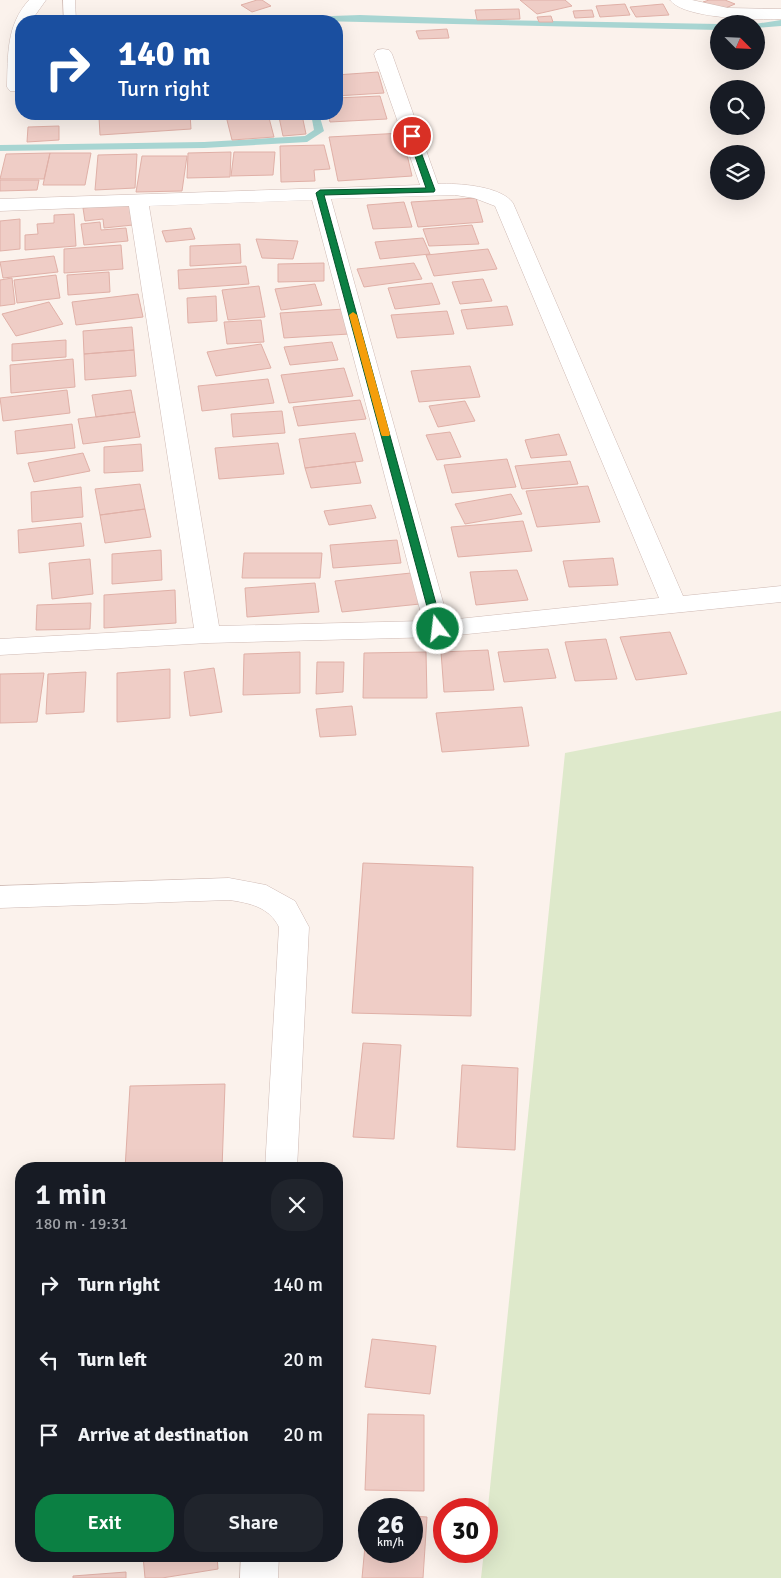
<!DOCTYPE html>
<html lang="en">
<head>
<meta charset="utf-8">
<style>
	body { margin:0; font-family:Signika,sans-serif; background:#20242c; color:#f1f3f6; height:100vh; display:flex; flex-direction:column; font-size:19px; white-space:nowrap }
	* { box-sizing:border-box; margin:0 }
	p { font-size:16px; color:#9ea1a6 }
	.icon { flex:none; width:28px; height:28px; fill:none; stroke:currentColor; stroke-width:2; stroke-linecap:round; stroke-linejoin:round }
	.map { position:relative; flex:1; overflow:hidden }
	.sheet { position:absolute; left:15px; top:1162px; width:328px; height:400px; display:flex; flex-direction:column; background:#171b24; border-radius:20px; box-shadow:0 5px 20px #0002 }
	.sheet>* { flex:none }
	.top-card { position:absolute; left:15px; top:15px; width:328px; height:105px; border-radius:20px; box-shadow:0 5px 20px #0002; background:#1a4fa0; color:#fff; overflow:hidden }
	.needle { width:32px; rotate:114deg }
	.controls { position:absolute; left:710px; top:15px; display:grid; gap:10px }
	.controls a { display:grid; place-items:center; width:55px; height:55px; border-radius:50%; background:#171b24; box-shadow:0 5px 20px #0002; font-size:25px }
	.speed { position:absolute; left:358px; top:1498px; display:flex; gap:10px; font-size:25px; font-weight:700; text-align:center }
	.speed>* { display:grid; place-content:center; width:65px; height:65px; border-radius:50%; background:#171b24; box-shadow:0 5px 20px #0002; line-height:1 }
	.speed small { font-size:12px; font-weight:400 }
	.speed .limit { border:8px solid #d22; background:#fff; color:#111 }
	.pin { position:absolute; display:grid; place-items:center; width:42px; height:42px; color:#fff; margin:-21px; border:2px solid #fff; border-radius:50%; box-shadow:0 1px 5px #0007 }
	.me { position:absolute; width:55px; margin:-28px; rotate:345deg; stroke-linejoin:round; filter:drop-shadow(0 0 4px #0008) }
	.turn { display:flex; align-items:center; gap:18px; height:105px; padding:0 20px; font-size:22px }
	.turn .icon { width:65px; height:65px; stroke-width:2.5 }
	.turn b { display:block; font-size:35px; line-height:42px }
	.round { display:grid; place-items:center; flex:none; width:52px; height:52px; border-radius:20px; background:#20242c }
	.headline { display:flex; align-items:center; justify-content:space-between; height:85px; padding:0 20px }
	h1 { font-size:30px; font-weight:600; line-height:38px }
	.primary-button { display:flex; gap:10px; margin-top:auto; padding:10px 20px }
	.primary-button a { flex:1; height:58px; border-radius:20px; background:#0b8043; color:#fff; font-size:20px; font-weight:600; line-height:58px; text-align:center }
	.primary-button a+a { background:#20242c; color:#f1f3f6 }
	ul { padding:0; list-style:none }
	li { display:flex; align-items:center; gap:15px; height:75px; padding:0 20px }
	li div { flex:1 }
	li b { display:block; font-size:19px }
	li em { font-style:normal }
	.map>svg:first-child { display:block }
	.green { fill:#dee9cb }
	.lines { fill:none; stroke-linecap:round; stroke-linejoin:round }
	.stream { fill:#a8d5d2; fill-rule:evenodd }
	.building { fill:#efcdc6; stroke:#e0b0a7 }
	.service-casing { stroke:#cfbab4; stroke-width:1 }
	.minor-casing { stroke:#cfbab4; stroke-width:1 }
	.service { fill:#fff; fill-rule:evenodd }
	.minor { fill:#fff; fill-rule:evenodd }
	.route { fill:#0b8043; stroke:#07532c }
	.slow { fill:#f59e0b }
</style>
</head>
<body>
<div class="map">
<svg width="781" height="1578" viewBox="0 0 781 1578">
	<rect width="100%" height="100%" fill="#fbf2ec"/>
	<path class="green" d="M781 711V1578H481L484 1551H486V1527L565 753Z"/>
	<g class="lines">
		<path class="stream" d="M360 15 499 20 719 24V30L317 21 332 16Z
			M781 20V26L756 28 755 24Z
			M311 114H319L324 131 307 142 204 148 0 151V145L204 142 305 136 314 130Z"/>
	</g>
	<path class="building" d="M257 0H262L271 6 252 12 241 5Z
		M520 0H565L572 6 537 14Z
		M709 0H725L735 4 721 10 703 2Z
		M625 4 630 15 600 17 596 6Z
		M663 4 669 15 636 17 630 7Z
		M519 9 520 19 477 20 475 10Z
		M592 10 594 17 575 18 573 11Z
		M551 16 553 22H539L537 17Z
		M447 29 449 38 419 39 416 31Z
		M378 72 384 93 336 96V75Z
		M380 96 387 119 330 122 328 114H336V98Z
		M156 114H190L191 129 100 135 99 117Z
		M253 114H268L274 137 232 140 226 116Z
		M302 115 306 134 283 136 279 117Z
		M59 126V140L27 142 28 127Z
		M402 133 412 176 338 181 329 137Z
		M324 145 330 169 314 170 315 181 281 182 280 146Z
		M231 152 230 177 187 178 188 153Z
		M234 152H275L273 175 231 176Z
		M50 153H91L85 185H43Z
		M50 153 44 179H0L6 154Z
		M137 154 135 188 95 190 98 155Z
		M142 156H187L182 191 136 192Z
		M0 180H39L37 190 0 191Z
		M476 198 483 222 418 227 411 202Z
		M404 202 412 227 373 229 367 205Z
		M130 204 133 225 104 228 103 219 85 221 83 208Z
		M74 214 76 246 25 250V235L38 234 37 224 54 223V215Z
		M20 219V249L0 251V221Z
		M100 222 101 230 126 228 128 241 84 245 81 224Z
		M472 225 479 244 429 246 423 229Z
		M191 228 195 239 166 242 162 231Z
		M423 238 430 254 380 259 375 242Z
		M256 239 298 241 293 259 262 258Z
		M240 244 241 263 190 266V246Z
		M121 245 123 269 64 273V249Z
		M488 249 497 269 434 276 426 255Z
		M54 256 58 272 3 278 0 262Z
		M324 263V281L278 282V264Z
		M414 263 422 279 364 287 357 269Z
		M246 266 249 284 179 289 178 270Z
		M109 272 110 292 68 295 67 275Z
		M56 275 60 298 17 303 14 280Z
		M12 278 15 304 0 306V280Z
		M483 279 492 301 460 304 452 282Z
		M432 283 440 304 395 309 388 288Z
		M315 284 322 305 281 310 275 289Z
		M259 286 265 317 228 320 222 290Z
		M138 294 143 317 76 325 72 302Z
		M216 296 217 321 188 323 187 298Z
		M49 302 63 324 16 336 2 314Z
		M507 306 513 325 467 329 461 310Z
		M345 309 349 334 284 338 280 313Z
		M447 311 454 334 397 338 391 315Z
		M261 320 264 342 227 344 224 322Z
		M132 327 134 350 84 354 83 331Z
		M66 340V357L12 361V344Z
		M332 342 338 360 290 365 284 347Z
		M261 344 271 368 216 376 207 352Z
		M134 350 136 376 85 380 84 354Z
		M73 359 75 387 11 393 10 365Z
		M470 366 480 397 419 402 411 371Z
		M344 368 353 396 289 403 281 375Z
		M268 379 274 403 202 411 198 386Z
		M67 390 70 413 3 421 0 398Z
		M131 390 135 412 96 417 92 395Z
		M360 400 366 419 298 426 293 407Z
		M465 401 475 421 438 427 429 406Z
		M282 411 285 433 233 437 231 414Z
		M135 412 140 437 83 444 78 419Z
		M72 424 75 448 17 454 15 431Z
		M450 432 461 457 437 460 426 435Z
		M355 433 363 461 305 468 299 439Z
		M559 434 567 455 531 458 525 440Z
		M278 443 284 474 219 479 215 448Z
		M141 444 143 471 104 473V447Z
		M83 453 90 471 34 482 28 463Z
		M507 459 516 487 452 493 444 465Z
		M570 461 578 484 522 489 515 466Z
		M355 462 361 483 311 488 305 468Z
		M140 484 145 509 100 515 95 489Z
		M588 486 600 522 537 527 526 491Z
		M81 487 83 517 32 522 31 492Z
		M511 494 522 514 465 524 455 504Z
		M371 505 376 518 329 525 324 511Z
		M145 509 151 537 105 543 100 515Z
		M523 521 532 551 458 557 451 527Z
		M81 523 84 546 19 553 18 530Z
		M397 540 401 563 333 568 330 545Z
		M161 550 162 580 112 584V554Z
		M244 553H322L320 578H242Z
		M613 558 618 585 569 587 563 561Z
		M90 559 93 594 52 599 49 563Z
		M517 570 528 600 476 605 470 572Z
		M411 573 420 604 342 612 335 581Z
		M315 583 319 612 247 617 245 588Z
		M175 590 176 623 104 628V595Z
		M91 603 90 629 36 630 37 605Z
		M670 632 687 674 636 680 620 637Z
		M606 639 617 679 575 681 565 642Z
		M548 649 556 678 504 682 498 652Z
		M488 650 494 690 444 692 441 652Z
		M300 652V693L243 695 244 654Z
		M426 652 427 698H363L364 653Z
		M317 662H344L343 692 316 694Z
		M214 668 222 712 190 716 184 672Z
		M170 669V718L117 722V673Z
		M86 672 84 712 46 714 48 674Z
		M44 673 37 722 0 723V674Z
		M352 706 356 735 320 737 316 709Z
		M522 707 529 746 442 752 436 713Z
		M363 863 473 867 471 1016 352 1013Z
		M363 1043 401 1045 394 1139 353 1137Z
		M462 1065 518 1068 515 1150 457 1147Z
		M225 1084 222 1169H125L130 1086Z
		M372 1339 436 1346 430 1394 365 1387Z
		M368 1414 424 1415V1491L365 1490Z
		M368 1514 369 1551H411V1516L427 1517 423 1578H362Z
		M143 1556H217L218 1569 162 1578H145Z
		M126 1572V1578H73V1576Z"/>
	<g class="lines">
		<defs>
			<path id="service" d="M63 0H75L76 21H64Z"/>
			<path id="minor" d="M29 0H46L31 21H21V91H10L7 87C8 55 6 25 29 0Z
				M670 0H692L728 8 781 9V19C758 20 683 19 670 0Z
				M383 49 389 50 392 54 438 184C458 183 501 186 513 203L683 596 781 586V602L438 637 208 643 0 655V639L194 628 129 206 0 211V199L420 185 374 54 377 50ZM455 195 474 198 495 206 659 598 448 620 331 199ZM312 200 423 621 219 626 149 206Z
				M229 878 266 885 295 901 309 927 297 1169H265L279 927C269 907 250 903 229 900L0 908V886Z
				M241 1556H279L278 1578H240Z"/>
		</defs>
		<use href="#service" class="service-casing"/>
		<use href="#minor" class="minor-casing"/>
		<use href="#service" class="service"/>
		<use href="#minor" class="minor"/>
	</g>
	<path class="route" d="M412 134 415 136 435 190 434 192 324 195 443 629 438 633 433 629 316 193 320 190 426 188 408 136Z"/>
	<path class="slow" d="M353 312 357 315 390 434 389 436H382L381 434 349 315Z"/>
</svg>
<div class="controls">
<a><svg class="needle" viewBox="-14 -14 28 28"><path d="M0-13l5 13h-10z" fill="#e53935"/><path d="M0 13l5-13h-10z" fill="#9ea1a6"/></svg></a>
<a><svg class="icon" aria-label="search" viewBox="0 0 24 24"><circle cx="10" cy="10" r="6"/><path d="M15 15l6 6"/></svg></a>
<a><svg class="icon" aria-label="layers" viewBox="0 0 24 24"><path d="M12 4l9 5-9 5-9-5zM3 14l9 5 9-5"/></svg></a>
</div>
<div class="speed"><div>26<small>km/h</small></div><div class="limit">30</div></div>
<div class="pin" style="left:412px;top:136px;background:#d93025"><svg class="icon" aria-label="arrive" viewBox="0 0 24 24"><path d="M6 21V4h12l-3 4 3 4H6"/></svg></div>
<svg class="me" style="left:438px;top:629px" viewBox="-20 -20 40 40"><circle r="17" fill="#0b8043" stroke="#fff" stroke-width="3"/><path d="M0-11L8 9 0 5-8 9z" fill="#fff"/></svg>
<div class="top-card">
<div class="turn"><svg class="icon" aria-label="right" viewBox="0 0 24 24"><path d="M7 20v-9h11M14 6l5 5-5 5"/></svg><div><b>140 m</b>Turn right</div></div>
</div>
<section class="sheet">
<div class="headline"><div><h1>1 min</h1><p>180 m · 19:31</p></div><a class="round"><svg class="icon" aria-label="close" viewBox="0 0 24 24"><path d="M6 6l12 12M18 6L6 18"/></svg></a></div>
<ul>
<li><svg class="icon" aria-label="right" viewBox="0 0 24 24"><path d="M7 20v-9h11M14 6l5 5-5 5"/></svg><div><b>Turn right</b></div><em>140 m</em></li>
<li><svg class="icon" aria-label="left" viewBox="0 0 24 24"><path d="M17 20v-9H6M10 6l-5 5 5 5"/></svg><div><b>Turn left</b></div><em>20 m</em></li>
<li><svg class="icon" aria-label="arrive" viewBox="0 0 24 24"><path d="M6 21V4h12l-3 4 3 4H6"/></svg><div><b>Arrive at destination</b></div><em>20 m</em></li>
</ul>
<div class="primary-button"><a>Exit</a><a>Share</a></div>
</section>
</div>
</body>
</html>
